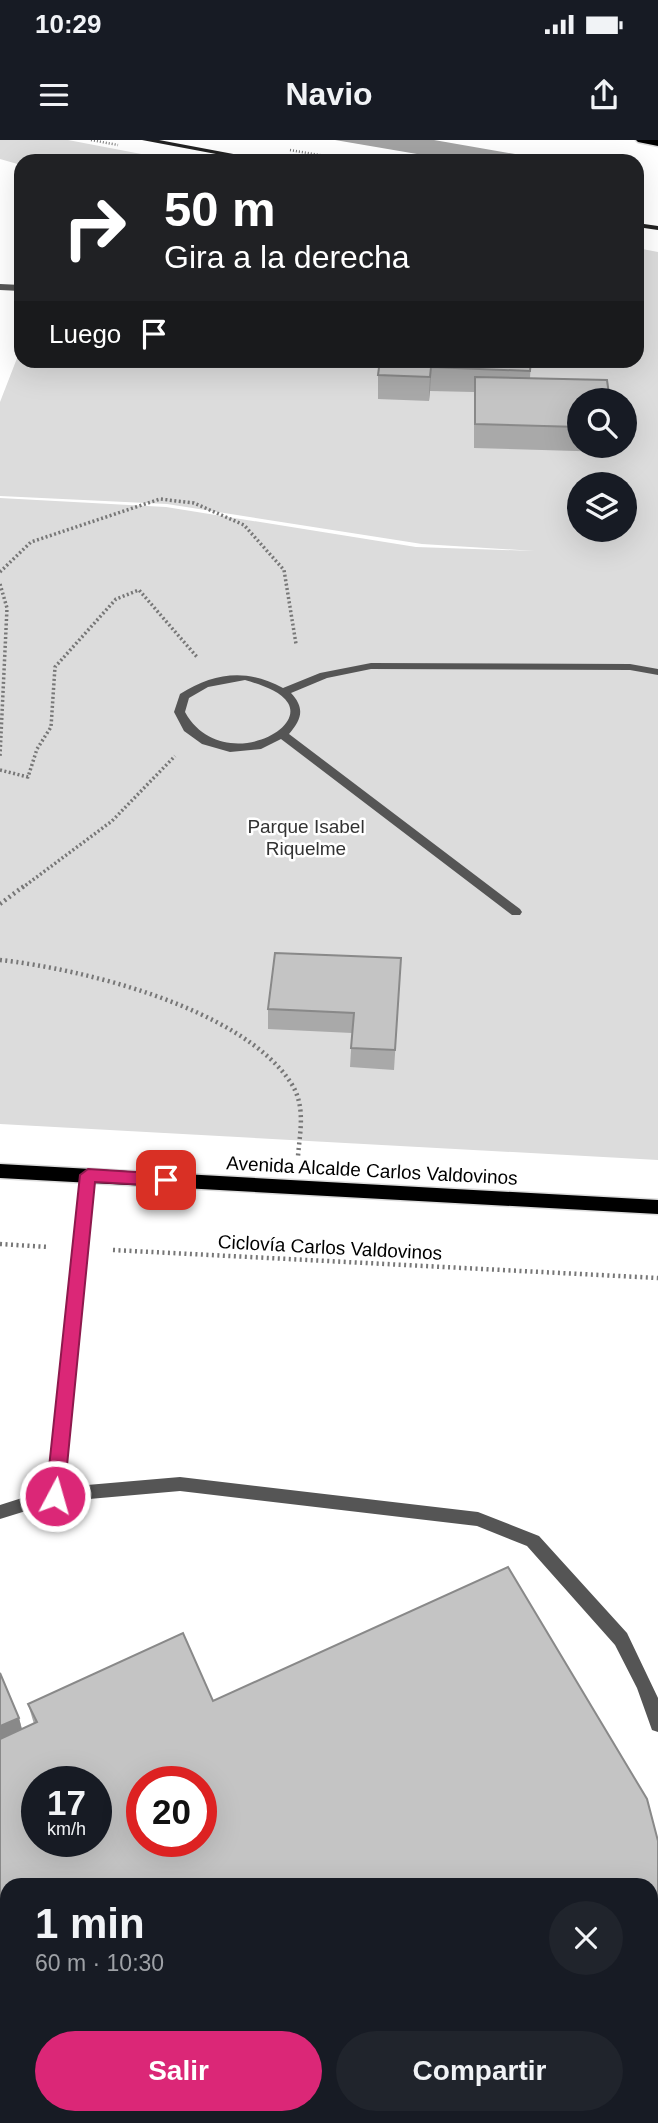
<!DOCTYPE html>
<html lang="es">
<head>
<meta charset="utf-8">
<style>
	body { margin:0; font-family:Helvetica,sans-serif; background:#20242c; color:#f1f3f6; height:100vh; display:flex; flex-direction:column; font-size:26px; white-space:nowrap }
	* { box-sizing:border-box; margin:0 }
	p { font-size:23px; color:#9ea1a6 }
	.icon { flex:none; width:38px; height:38px; fill:none; stroke:currentColor; stroke-width:2; stroke-linecap:round; stroke-linejoin:round }
	.map { position:relative; flex:1; overflow:hidden }
	.side { position:absolute; left:0px; top:1738px; width:658px; height:247px; display:flex; flex-direction:column; background:#171b24; border-radius:21px 21px 0 0; box-shadow:0 7px 28px #0002 }
	.side>* { flex:none }
	.top-card { position:absolute; left:14px; top:14px; width:630px; height:214px; border-radius:21px; box-shadow:0 7px 28px #0002; background:#202124; color:#fff; overflow:hidden }
	.controls { position:absolute; left:567px; top:248px; display:grid; gap:14px }
	.controls a { display:grid; place-items:center; width:70px; height:70px; border-radius:50%; background:#171b24; box-shadow:0 7px 28px #0002; font-size:35px }
	.speed { position:absolute; left:21px; top:1626px; display:flex; gap:14px; font-size:35px; font-weight:700; text-align:center }
	.speed>* { display:grid; place-content:center; width:91px; height:91px; border-radius:50%; background:#171b24; box-shadow:0 7px 28px #0002; line-height:1 }
	.speed small { font-size:18px; font-weight:400 }
	.speed .limit { border:10px solid #d22; background:#fff; color:#111 }
	.pin { position:absolute; display:grid; place-items:center; width:60px; height:60px; color:#fff; margin:-30px; border-radius:14px; box-shadow:0 4px 10px #0006 }
	.me { position:absolute; width:77px; margin:-38px; rotate:6deg; stroke-linejoin:round; filter:drop-shadow(0 0 5px #0008) }
	.turn { display:flex; align-items:center; gap:24px; height:147px; padding:0 35px; font-size:32px }
	.turn .icon { width:91px; height:91px; stroke-width:2.5 }
	.turn b { display:block; font-size:49px; line-height:60px }
	.then { display:flex; align-items:center; height:66px; padding:0 35px; background:#0003; gap:14px; font-size:26px }
	.round { display:grid; place-items:center; flex:none; width:74px; height:74px; border-radius:37px; background:#20242c }
	.head { display:flex; align-items:center; justify-content:space-between; height:119px; padding:0 35px }
	h1 { font-size:42px; font-weight:800; line-height:52px }
	.button { display:flex; gap:14px; margin-top:auto; padding:14px 35px }
	.button a { flex:1; height:80px; border-radius:42px; background:#db2777; color:#fff; font-size:28px; font-weight:800; line-height:80px; text-align:center }
	.button a+a { background:#20242c; color:#f1f3f6 }
	.status { display:flex; justify-content:space-between; align-items:center; height:49px; padding:0 35px; background:#171b24; direction:ltr }
	.status svg { height:19px; fill:currentColor }
	header { display:flex; justify-content:space-between; align-items:center; height:91px; padding:0 35px; background:#171b24; font-size:32px; font-weight:800 }
	.map>svg:first-child { display:block }
	.green { fill:#dcdcdc; fill-rule:evenodd }
	.water { fill:#a3a3a3 }
	.lines { fill:none; stroke-linecap:round; stroke-linejoin:round }
	.primary-casing { stroke:#dbdbdb; stroke-width:3 }
	.path-far2 { stroke:#777; stroke-width:2.5; stroke-dasharray:1 2; stroke-linecap:butt }
	.path-far1 { stroke:#777; stroke-width:3.5; stroke-dasharray:2 2.5; stroke-linecap:butt }
	.path { stroke:#777; stroke-width:4.5; stroke-dasharray:2 3.5; stroke-linecap:butt }
	.lane { fill:#555; fill-rule:evenodd }
	.street { fill:#555; fill-rule:evenodd }
	.secondary { fill:#222; fill-rule:evenodd }
	.primary { fill:#000; fill-rule:evenodd }
	.wall { fill:#a9a9a9 }
	.shaded-wall { fill:#898989 }
	.building { fill:#c4c4c4; stroke:#898989; stroke-width:2; fill-rule:evenodd }
	.route { fill:#db2777; stroke:#8e194d; stroke-width:2 }
	.labels { text-anchor:middle; stroke-width:5; stroke-linejoin:round; paint-order:stroke }
	.park-label { font-size:19px; fill:#333; stroke:#fff }
	.street-label { font-size:19px; fill:#000; stroke:#fff }
</style>
</head>
<body>
<div class="status"><b>10:29</b><svg viewBox="0 0 49 12"><path d="M0 12V9h3v3zM5 12V6h3v6zM10 12V3h3v9zM15 12V0h3v12zM26 1h20v11H26zM47 4h2v5h-2z"/></svg></div>
<header><svg class="icon" aria-label="menu" viewBox="0 0 24 24"><path d="M4 6h16M4 12h16M4 18h16"/></svg>Navio<svg class="icon" aria-label="share" viewBox="0 0 24 24"><path d="M12 15V3M7 8l5-5 5 5M5 13v7h14v-7"/></svg></header>
<div class="map">
<svg width="658" height="1983" viewBox="0 0 658 1983">
	<rect width="100%" height="100%" fill="#fff"/>
	<path class="green" d="M0 0H68L178 21H21V25L0 19Z
		M637 108 658 112V1020L0 984V358L166 367 416 407 535 411 422 404 167 364 0 356V262L21 208V220H637ZM579 261H625V306H579ZM579 345H625V390H579Z"/>
	<path class="water" d="M335 0H434L555 21H458Z"/>
	<g class="lines">
		<defs>
			<path id="primary" d="M636 0H658V6L638 2Z
				M0 1024 658 1060V1074L0 1038Z"/>
		</defs>
		<use href="#primary" class="primary-casing"/>
		<path class="path-far2" d="M91 0 118 5
			M290 10 355 21"/>
		<path class="path-far1" d="M0 432 31 402 160 359 194 363 244 385 284 430 296 504
			M0 444 7 468 0 616
			M0 630 28 637 37 609 51 587 55 527 116 459 139 450 197 517
			M22 748 112 681 175 616"/>
		<path class="path" d="M0 764 24 746
			M0 820C83 829 242 868 291 943 306 966 300 991 298 1016
			M0 1104 48 1107
			M113 1110 658 1138"/>
		<path class="lane" d="M371 523 630 524 658 529V535L630 530 371 529 327 538 291 553C305 568 302 579 289 594L520 769 522 772 520 775H512L281 599 261 609 230 612 202 604 184 591 174 572 180 554C214 533 246 528 283 548L320 533ZM245 540C258 544 280 550 288 563 306 593 218 632 185 572L189 558 208 547Z
			M88 1031 93 1032 95 1036 64 1347 180 1337 478 1372 539 1396 627 1493 658 1558V1592L652 1590 637 1548 615 1505 527 1406 477 1386 180 1351 55 1362 0 1379V1365L47 1350 81 1036 83 1032Z"/>
		<path class="street" d="M0 144 21 145V151L0 150Z"/>
		<path class="secondary" d="M142 0H159L270 21H253Z
			M637 83 658 86V90L637 87Z"/>
		<use href="#primary" class="primary"/>
	</g>
	<path class="wall" d="M380 220H531L530 238 579 261V306H610V312L474 308V252L430 251 429 261 378 259V235Z
		M401 818 394 930 350 927 352 893 268 889V869Z
		M183 1493 0 1983 19 1578 22 1589 34 1584 28 1564Z"/>
	<path class="shaded-wall" d="M431 227 430 251 429 261 430 237Z
		M19 1578 25 1602 0 1613V1586Z"/>
	<path class="building" d="M380 220H531L530 231 431 227 430 237 378 235Z
		M475 237 607 240 610 261H579V287L475 284Z
		M275 813 401 818 395 910 351 908 354 873 268 869Z
		M508 1427 647 1659 658 1701V1983H0V1599L37 1582 28 1564 183 1493 213 1561ZM37 1642H96V1701H37ZM142 1642H201V1701H142ZM7 1745H651V1978H7Z
		M0 1533 19 1578 0 1586Z"/>
	<path class="route" d="M88 1029 166 1034 174 1040 166 1046 95 1042 64 1356 62 1361H48L46 1356 80 1035Z"/>
	<g class="labels">
		<g class="park-label">
			<text x="306" y="693">Parque Isabel<tspan x="306" dy="22">Riquelme</tspan></text>
		</g>
		<g class="street-label">
			<text transform="translate(372 1030) rotate(3)" y="7">Avenida Alcalde Carlos Valdovinos</text>
			<text transform="translate(330 1107) rotate(3)" y="7">Ciclovía Carlos Valdovinos</text>
		</g>
	</g>
</svg>
<div class="controls">
<a><svg class="icon" aria-label="search" viewBox="0 0 24 24"><circle cx="10" cy="10" r="6"/><path d="M15 15l6 6"/></svg></a>
<a><svg class="icon" aria-label="layers" viewBox="0 0 24 24"><path d="M12 4l9 5-9 5-9-5zM3 14l9 5 9-5"/></svg></a>
</div>
<div class="speed"><div>17<small>km/h</small></div><div class="limit">20</div></div>
<div class="pin" style="left:166px;top:1040px;background:#d93025"><svg class="icon" aria-label="arrive" viewBox="0 0 24 24"><path d="M6 21V4h12l-3 4 3 4H6"/></svg></div>
<svg class="me" style="left:55px;top:1356px" viewBox="-20 -20 40 40"><circle r="17" fill="#db2777" stroke="#fff" stroke-width="3"/><path d="M0-11L8 9 0 5-8 9z" fill="#fff"/></svg>
<div class="top-card">
<div class="turn"><svg class="icon" aria-label="right" viewBox="0 0 24 24"><path d="M7 20v-9h11M14 6l5 5-5 5"/></svg><div><b>50 m</b>Gira a la derecha</div></div>
<div class="then">Luego<svg class="icon" aria-label="arrive" viewBox="0 0 24 24"><path d="M6 21V4h12l-3 4 3 4H6"/></svg></div>
</div>
<section class="side">
<div class="head"><div><h1>1 min</h1><p>60 m · 10:30</p></div><a class="round"><svg class="icon" aria-label="close" viewBox="0 0 24 24"><path d="M6 6l12 12M18 6L6 18"/></svg></a></div>
<div class="button"><a>Salir</a><a>Compartir</a></div>
</section>
</div>
</body>
</html>
